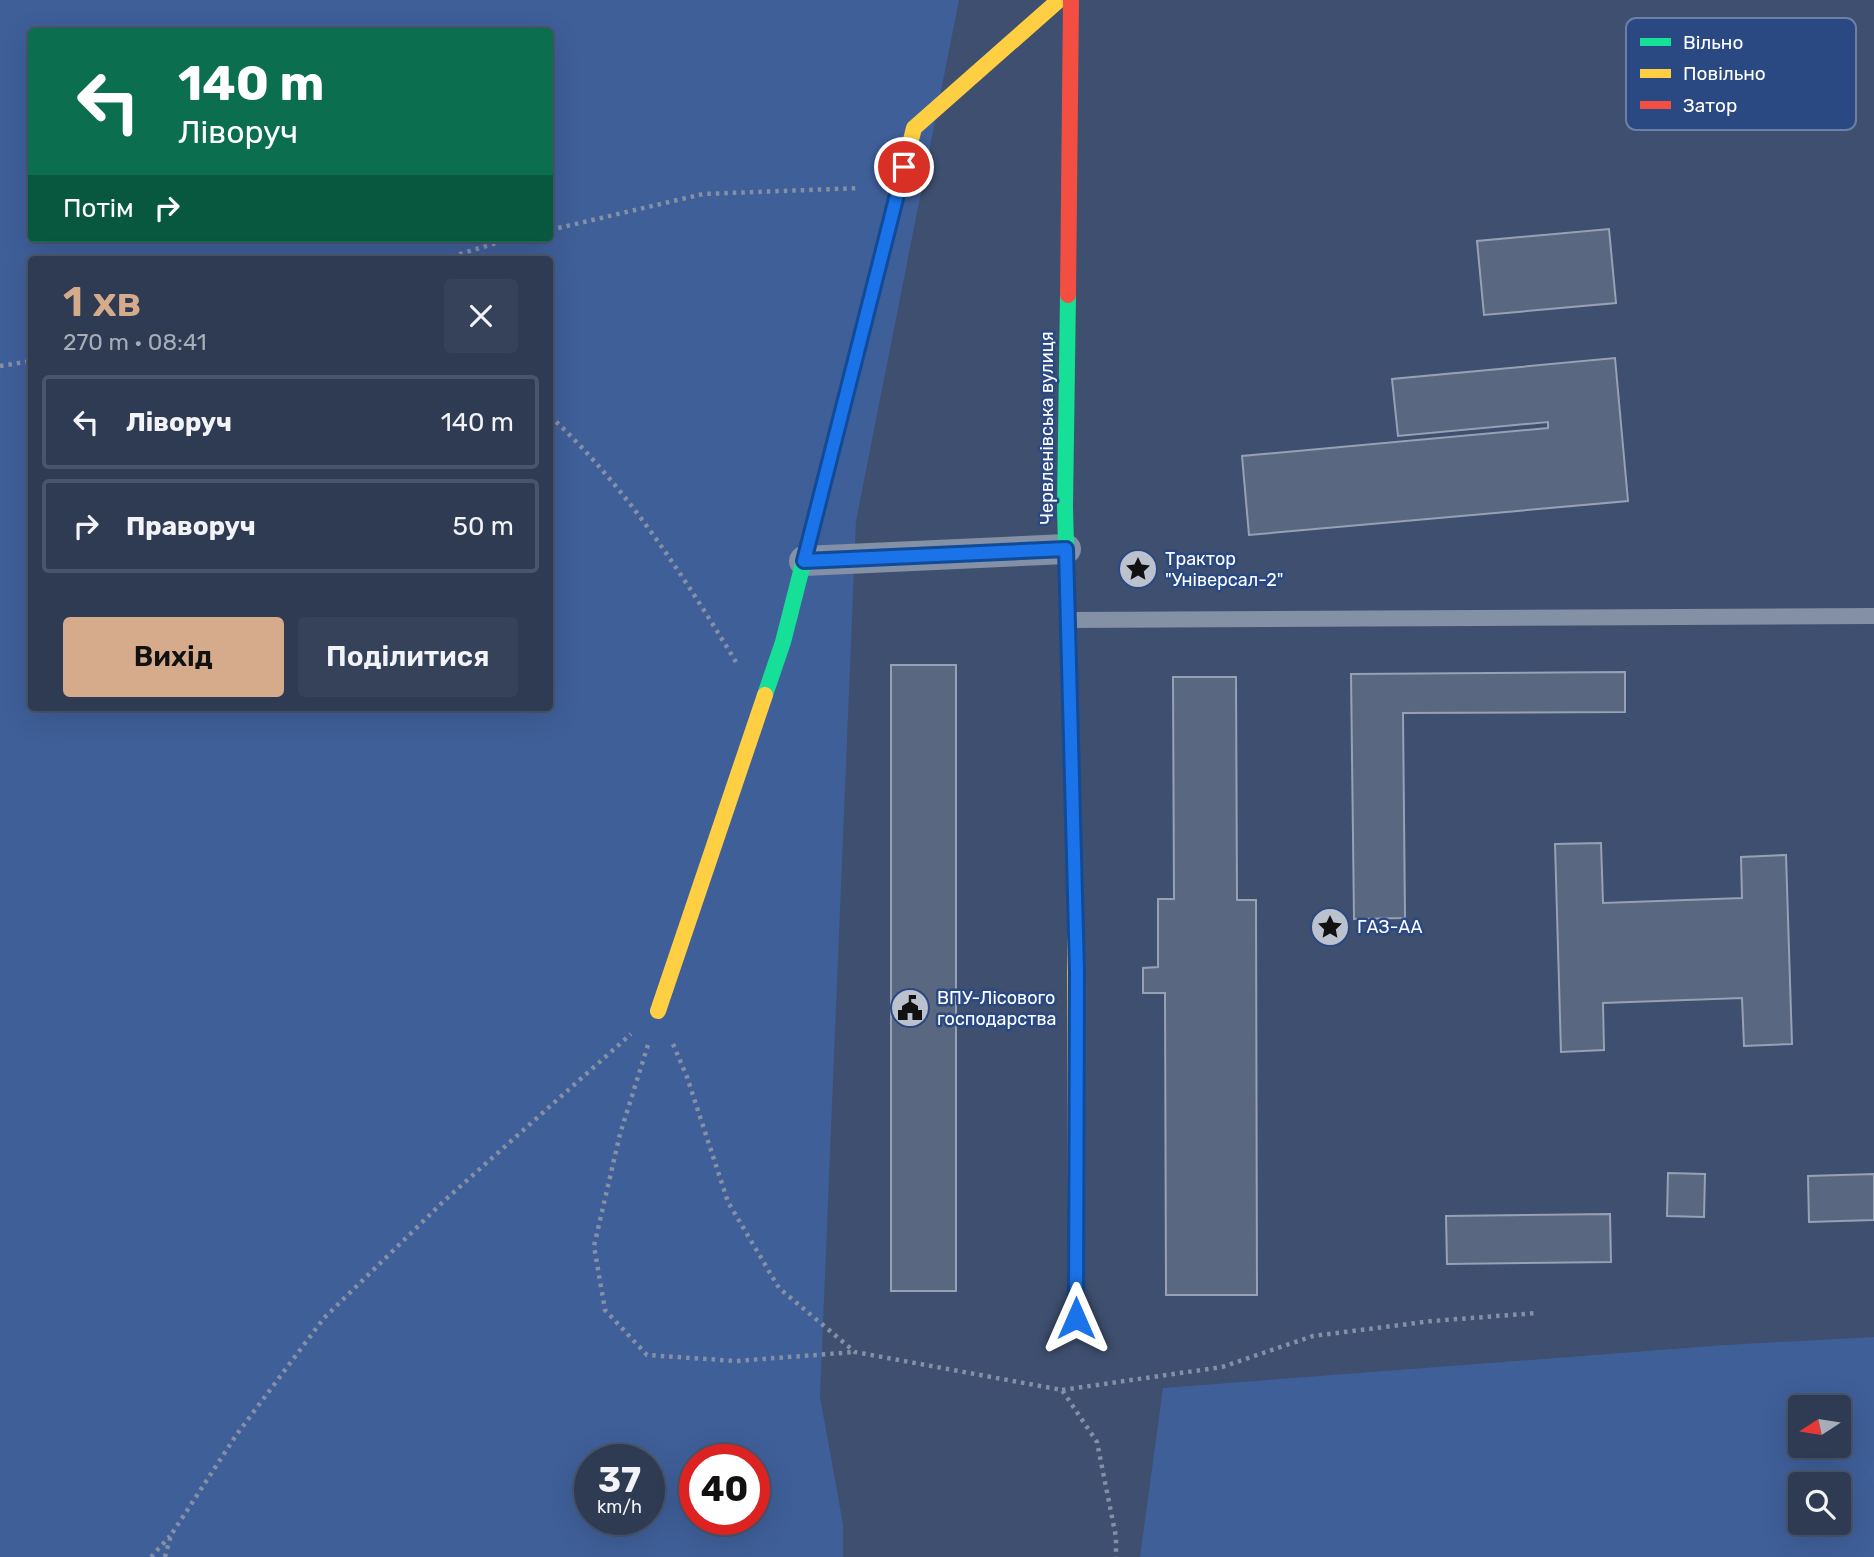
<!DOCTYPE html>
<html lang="uk">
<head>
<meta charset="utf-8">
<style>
	body { margin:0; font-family:Rubik,sans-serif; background:#36425a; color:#f1f3f6; height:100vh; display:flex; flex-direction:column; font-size:26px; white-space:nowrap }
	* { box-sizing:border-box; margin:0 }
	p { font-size:23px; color:#a7adb8 }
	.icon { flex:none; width:38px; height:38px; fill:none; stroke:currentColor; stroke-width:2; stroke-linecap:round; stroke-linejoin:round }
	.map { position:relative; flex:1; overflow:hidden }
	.side { position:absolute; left:28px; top:256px; width:525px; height:455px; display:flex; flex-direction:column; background:#2e3b53; border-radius:7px; box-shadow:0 7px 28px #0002,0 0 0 2px #49556a }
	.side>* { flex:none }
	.hud { position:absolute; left:28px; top:28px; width:525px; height:214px; border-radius:7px; box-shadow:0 7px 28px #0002,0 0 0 2px #49556a; background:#0b6e4f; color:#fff; overflow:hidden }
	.needle { width:46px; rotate:258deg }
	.fabs { position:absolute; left:1788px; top:1395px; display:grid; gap:14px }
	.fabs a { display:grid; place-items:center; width:63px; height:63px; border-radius:7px; background:#2e3b53; box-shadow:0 7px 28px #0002,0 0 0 2px #49556a; font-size:35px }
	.speed { position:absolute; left:574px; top:1444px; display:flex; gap:14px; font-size:35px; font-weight:700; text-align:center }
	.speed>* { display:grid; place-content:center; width:91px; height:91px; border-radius:50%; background:#2e3b53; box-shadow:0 7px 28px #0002,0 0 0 2px #49556a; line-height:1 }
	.speed small { font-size:18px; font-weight:400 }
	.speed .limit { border:10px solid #d22; background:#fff; color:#111 }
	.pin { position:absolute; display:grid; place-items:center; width:60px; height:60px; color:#fff; margin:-30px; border:4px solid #fff; border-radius:50%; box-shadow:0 2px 7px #0007 }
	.me { position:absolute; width:77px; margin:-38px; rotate:0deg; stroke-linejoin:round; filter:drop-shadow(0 0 5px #0008) }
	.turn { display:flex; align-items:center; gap:24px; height:147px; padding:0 35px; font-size:32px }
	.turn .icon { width:91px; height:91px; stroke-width:2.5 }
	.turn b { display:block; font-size:49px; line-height:60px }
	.then { display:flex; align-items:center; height:66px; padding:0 35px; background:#0003; gap:14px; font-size:26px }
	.round { display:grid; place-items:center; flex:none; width:74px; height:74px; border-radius:7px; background:#36425a }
	.overview { display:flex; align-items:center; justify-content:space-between; height:119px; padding:0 35px }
	h1 { font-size:42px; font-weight:600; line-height:52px; color:#d6ab8b }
	.button { display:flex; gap:14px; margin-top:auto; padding:14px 35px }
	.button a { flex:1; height:80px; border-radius:7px; background:#d6ab8b; color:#111; font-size:28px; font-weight:600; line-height:80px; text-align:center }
	.button a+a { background:#36425a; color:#f1f3f6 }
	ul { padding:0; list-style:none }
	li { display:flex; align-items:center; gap:21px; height:94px; margin:0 14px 10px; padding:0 21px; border:4px solid #49556a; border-radius:7px }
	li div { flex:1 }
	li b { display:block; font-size:26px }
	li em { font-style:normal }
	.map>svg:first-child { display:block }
	.green { fill:#3f5f99; fill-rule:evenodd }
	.building { fill:#5a6780; stroke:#97a1b3; stroke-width:2 }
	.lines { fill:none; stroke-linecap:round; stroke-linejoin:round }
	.path { stroke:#8490a5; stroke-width:4.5; stroke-dasharray:3.5 5; stroke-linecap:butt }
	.lane { stroke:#8490a5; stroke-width:16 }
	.street { stroke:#8490a5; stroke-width:30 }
	.fast { stroke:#16e098; stroke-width:16 }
	.slow { stroke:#ffcf43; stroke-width:16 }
	.jam { stroke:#f24e42; stroke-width:16 }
	.route-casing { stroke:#114b97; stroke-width:18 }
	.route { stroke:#1a73e8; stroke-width:12 }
	.labels { text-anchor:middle; stroke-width:5; stroke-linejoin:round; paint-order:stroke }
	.street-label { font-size:18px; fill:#fff; stroke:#2a4983 }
	.poi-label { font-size:18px; fill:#fff; stroke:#2a4983; text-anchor:start }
	.key { fill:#2a4983; stroke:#6a80a8; stroke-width:2 }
	.key-label { font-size:19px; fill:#fff }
</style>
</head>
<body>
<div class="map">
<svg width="1874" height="1557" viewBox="0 0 1874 1557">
	<rect width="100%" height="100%" fill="#3e4f6f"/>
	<path class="green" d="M0 0H959L856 521 820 1397 843 1524V1557H0ZM32 32H550V238H32ZM32 259H550V707H32ZM590 1460H649V1519H590ZM695 1460H754V1519H695Z
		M1874 1337V1557H1140L1163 1388 1725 1345ZM1801 1407H1839V1446H1801ZM1801 1484H1839V1522H1801Z"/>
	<path class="building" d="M1609 229 1616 303 1484 315 1477 241Z
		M1615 358 1628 501 1249 535 1242 456 1548 428V422L1398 436 1392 379Z
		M891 665H956V1291H891Z
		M1625 672V712L1403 713 1405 918 1354 919 1351 674Z
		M1173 677H1236L1237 900H1256L1257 1295H1166L1165 993H1143V968L1158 967V899H1174Z
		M1601 843 1603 903 1742 898 1741 857 1786 855 1792 1044 1744 1046 1742 998 1603 1003 1604 1050 1561 1052 1555 844Z
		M1668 1173 1705 1174 1704 1217 1667 1216Z
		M1874 1174V1220L1809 1222 1808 1176Z
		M1610 1214 1611 1262 1447 1264 1446 1216Z"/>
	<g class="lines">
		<path class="path" d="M550 230 703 194 860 188
			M443 259 513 238
			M0 366 32 361
			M550 416C625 485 683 575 736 662
			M673 1044 687 1077 728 1202 779 1288 855 1352 1062 1390 1097 1442 1116 1537V1557
			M648 1045 620 1134 594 1246 605 1310 647 1355 736 1361 855 1352
			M1062 1390 1222 1367 1313 1336 1432 1321 1537 1313
			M151 1557 170 1536
			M165 1557 171 1535 237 1434 324 1318 445 1200 631 1034"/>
		<path class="lane" d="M1068 620 1874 616"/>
		<path class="street" d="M804 561 1066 549"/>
		<path class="fast" d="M1068 295 1065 507 1068 620
			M765 695 783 642 869 305
			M1076 1318V1228"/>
		<path class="slow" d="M869 305 914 128 1059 0
			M1075 886 1076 1228
			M658 1011 765 695"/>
		<path class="jam" d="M1068 295 1071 0
			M1068 620 1075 886"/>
	</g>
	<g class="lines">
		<defs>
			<path id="route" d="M904 167 804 561 1066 549 1077 972 1076 1318"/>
		</defs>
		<use href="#route" class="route-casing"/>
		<use href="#route" class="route"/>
	</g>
	<defs>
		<symbol id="sight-disc" viewBox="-11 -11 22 22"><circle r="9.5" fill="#bbc1cd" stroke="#2a4983"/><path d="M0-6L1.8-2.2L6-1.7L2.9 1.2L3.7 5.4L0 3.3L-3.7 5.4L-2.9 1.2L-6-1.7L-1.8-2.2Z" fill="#111"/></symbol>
		<symbol id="civic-disc" viewBox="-11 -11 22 22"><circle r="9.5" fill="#bbc1cd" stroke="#2a4983"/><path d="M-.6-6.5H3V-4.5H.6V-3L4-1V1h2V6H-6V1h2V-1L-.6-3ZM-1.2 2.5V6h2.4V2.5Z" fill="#111"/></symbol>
	</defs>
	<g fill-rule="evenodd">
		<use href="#sight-disc" x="1116" y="547" width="44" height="44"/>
		<use href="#sight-disc" x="1308" y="905" width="44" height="44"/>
		<use href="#civic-disc" x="888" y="986" width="44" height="44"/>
	</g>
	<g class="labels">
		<g class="street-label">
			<text transform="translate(1047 428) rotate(-90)" y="6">Червленівська вулиця</text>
		</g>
		<g class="poi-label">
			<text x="1165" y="565">Трактор<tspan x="1165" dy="21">"Універсал-2"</tspan></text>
			<text x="1357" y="933">ГАЗ-АА</text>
			<text x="937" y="1004">ВПУ-Лісового<tspan x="937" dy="21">господарства</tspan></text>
		</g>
	</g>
	<rect x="1626" y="18" width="230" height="112" rx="10" class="key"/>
	<rect x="1640" y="38" width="31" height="8" fill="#16e098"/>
	<rect x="1640" y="69" width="31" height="9" fill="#ffcf43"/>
	<rect x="1640" y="101" width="31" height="8" fill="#f24e42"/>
	<g class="key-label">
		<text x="1683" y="49">Вільно</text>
		<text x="1683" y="80">Повільно</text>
		<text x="1683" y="112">Затор</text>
	</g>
</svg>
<div class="fabs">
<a><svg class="needle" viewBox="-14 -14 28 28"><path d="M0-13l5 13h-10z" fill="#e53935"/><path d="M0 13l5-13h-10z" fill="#a7adb8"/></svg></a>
<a><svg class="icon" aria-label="search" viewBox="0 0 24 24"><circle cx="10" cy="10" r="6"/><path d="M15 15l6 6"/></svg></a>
</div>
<div class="speed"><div>37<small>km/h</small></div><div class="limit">40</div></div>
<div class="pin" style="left:904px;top:167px;background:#d93025"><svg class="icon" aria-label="arrive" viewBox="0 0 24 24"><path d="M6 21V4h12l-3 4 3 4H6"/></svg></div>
<svg class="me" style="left:1076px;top:1318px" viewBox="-20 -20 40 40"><path d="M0-17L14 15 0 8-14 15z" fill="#1a73e8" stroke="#fff" stroke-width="4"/></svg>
<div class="hud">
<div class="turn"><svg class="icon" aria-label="left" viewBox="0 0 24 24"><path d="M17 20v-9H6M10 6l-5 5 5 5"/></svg><div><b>140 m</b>Ліворуч</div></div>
<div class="then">Потім<svg class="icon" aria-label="right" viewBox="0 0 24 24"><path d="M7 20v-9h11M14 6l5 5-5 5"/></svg></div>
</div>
<section class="side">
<div class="overview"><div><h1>1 хв</h1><p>270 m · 08:41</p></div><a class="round"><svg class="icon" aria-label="close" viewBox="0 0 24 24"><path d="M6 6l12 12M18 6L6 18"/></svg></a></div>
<ul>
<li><svg class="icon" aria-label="left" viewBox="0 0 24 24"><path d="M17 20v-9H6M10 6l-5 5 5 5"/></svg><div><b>Ліворуч</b></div><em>140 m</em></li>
<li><svg class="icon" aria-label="right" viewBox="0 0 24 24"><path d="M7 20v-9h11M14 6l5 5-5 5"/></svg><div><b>Праворуч</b></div><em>50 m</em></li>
</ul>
<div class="button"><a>Вихід</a><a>Поділитися</a></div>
</section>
</div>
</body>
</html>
